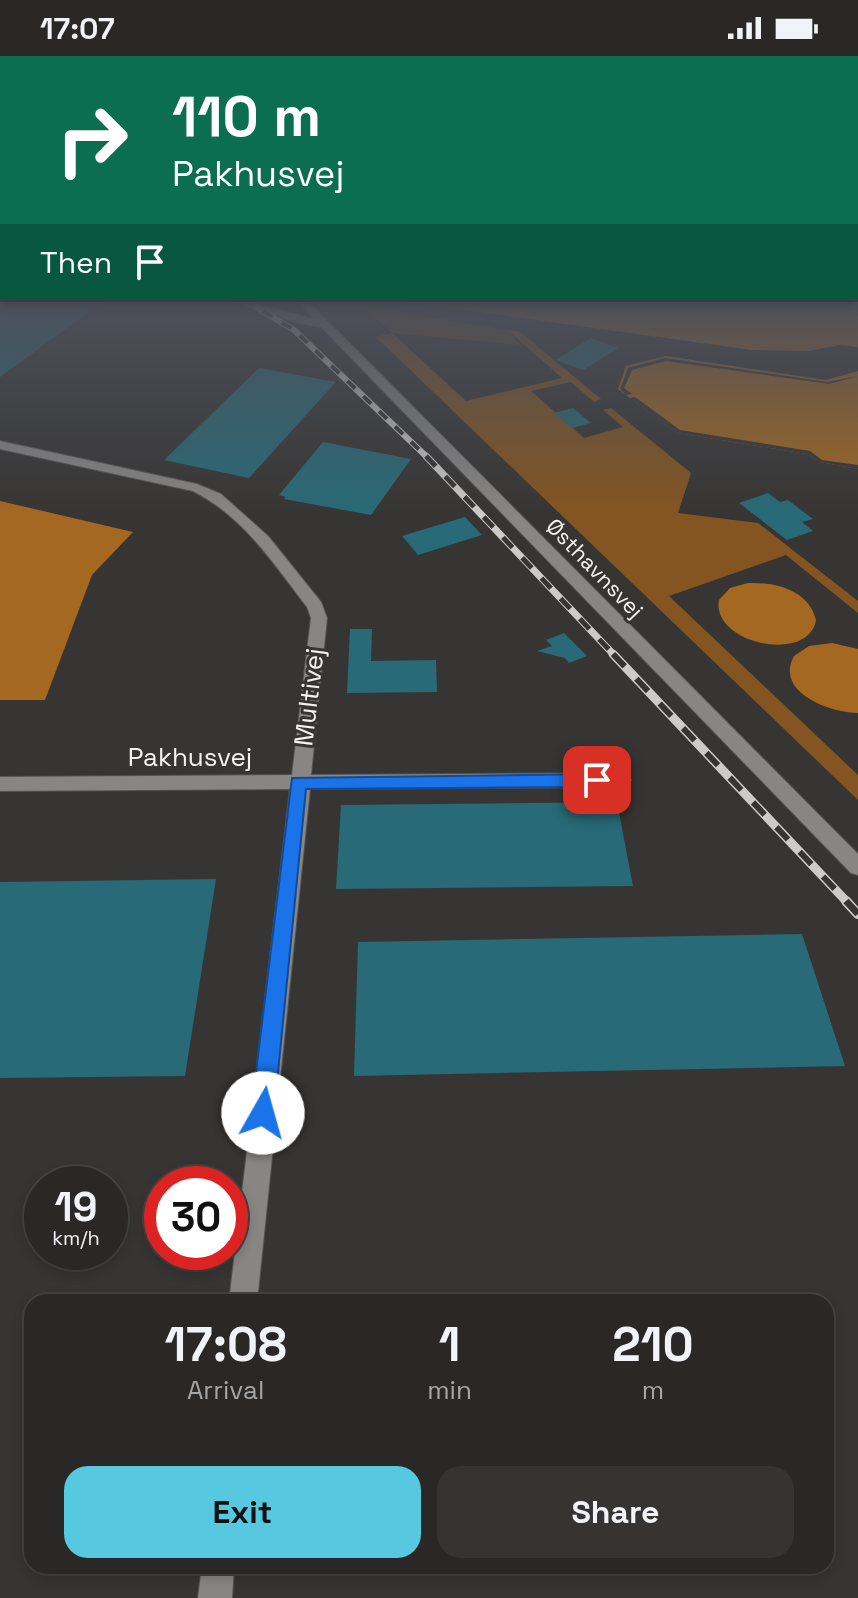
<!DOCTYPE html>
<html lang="en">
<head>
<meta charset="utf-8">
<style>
	body { margin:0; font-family:"Space Grotesk",sans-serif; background:#353432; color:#f1f3f6; height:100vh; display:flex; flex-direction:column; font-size:30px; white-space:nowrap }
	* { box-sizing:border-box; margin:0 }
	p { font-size:26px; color:#a5a6a7 }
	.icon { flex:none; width:44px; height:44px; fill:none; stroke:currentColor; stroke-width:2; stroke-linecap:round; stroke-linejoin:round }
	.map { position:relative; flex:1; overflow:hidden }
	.drawer { position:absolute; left:24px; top:1238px; width:810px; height:280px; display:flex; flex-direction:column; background:#292826; border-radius:24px; box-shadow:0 4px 12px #0003,0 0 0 2px #454443 }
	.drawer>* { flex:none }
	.guide { position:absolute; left:0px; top:0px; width:858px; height:244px; box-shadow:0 4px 12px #0003,0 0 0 2px #454443; background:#0b6e4f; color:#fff; overflow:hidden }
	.speed { position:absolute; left:24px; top:1110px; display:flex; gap:16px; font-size:40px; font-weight:700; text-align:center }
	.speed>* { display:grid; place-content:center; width:104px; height:104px; border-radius:50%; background:#292826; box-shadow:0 4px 12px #0003,0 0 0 2px #454443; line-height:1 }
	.speed small { font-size:20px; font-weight:400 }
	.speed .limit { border:12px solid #d22; background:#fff; color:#111 }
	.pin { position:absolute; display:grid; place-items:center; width:68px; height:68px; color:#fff; margin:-34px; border-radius:16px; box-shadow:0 4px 12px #0006 }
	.me { position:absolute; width:88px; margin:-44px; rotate:7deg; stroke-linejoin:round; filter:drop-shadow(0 0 6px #0008) }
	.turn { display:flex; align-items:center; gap:28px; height:168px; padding:0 40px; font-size:36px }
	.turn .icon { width:104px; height:104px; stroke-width:2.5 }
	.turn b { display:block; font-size:56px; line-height:68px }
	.then { display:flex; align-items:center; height:76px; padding:0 40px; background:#0003; gap:16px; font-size:30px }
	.eta { display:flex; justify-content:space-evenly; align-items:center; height:136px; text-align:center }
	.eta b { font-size:48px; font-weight:600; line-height:56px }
	.action { display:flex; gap:16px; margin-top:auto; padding:16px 40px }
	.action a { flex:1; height:92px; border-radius:24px; background:#56c9e0; color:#111; font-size:32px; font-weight:600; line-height:92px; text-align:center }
	.action a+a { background:#353432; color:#f1f3f6 }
	.status { display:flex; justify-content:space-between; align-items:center; height:56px; padding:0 40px; background:#292826; direction:ltr }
	.status svg { height:22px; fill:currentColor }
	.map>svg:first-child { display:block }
	.green { fill:#6c4925 }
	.forest { fill:#845521 }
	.water { fill:#a56820 }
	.pier { fill:#373533 }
	.building { fill:#286a77 }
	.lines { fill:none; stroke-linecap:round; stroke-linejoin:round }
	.minor-casing { stroke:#565453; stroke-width:2 }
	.tertiary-casing { stroke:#565453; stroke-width:2 }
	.minor { fill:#888684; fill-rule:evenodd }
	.tertiary { fill:#888684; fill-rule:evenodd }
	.rail-far3-casing { stroke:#cdcbc9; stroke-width:6 }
	.rail-far2-casing { stroke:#cdcbc9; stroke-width:7 }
	.rail-far1-casing { stroke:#cdcbc9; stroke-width:9 }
	.rail-casing { stroke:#cdcbc9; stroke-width:10 }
	.rail-far3 { stroke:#373533; stroke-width:4; stroke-dasharray:11; stroke-linecap:butt }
	.rail-far2 { stroke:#373533; stroke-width:5; stroke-dasharray:14; stroke-linecap:butt }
	.rail-far1 { stroke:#373533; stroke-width:6; stroke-dasharray:17; stroke-linecap:butt }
	.rail { stroke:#373533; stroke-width:7; stroke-dasharray:21; stroke-linecap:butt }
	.route { fill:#1a73e8; stroke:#114b97; stroke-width:2 }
	.labels { text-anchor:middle; stroke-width:6; stroke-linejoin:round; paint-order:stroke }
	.far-street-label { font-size:22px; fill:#f5f3f2; stroke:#373533 }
	.street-label { font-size:26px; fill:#f5f3f2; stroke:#373533 }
</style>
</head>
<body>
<div class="status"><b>17:07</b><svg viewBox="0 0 49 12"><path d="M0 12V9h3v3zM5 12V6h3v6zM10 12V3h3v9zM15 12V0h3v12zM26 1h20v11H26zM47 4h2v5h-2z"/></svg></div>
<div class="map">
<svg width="858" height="1542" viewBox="0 0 858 1542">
	<rect width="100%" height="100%" fill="#373533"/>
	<path class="green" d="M360 249 507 274 521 289 392 277Z"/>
	<path class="forest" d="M507 274 519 275 601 343 594 346 571 326 531 335 584 382 623 371 603 354 611 352 691 417 678 457 758 467 858 545V557L786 499 669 540 858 719V744L376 281 392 277 466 345 562 322Z"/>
	<path class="water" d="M393 244H858V291L840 289 808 295 752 294Z
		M666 300 826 324 858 315V413L820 406 807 398 677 377 618 333 626 310Z
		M0 445 133 476 92 519 45 644H0Z
		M748 527C775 526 809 534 816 564 809 608 711 588 719 544L730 532Z
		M832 587 858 593V657C830 657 774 636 794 600L809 590Z"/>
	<path class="pier" d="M665 302 827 326 858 320 829 328 666 305 632 314 624 332 632 338 626 339 620 333 628 312Z
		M635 341 680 374 810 395 822 404 858 409V413L820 406 807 398 677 377 630 342Z"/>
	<path class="building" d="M0 244H105L0 321Z
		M591 282 618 292 583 314 556 304Z
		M259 312 336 326 249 422 164 404Z
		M573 352 591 367 572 372 554 357Z
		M323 386 411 403 371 459 284 443 286 441 279 439Z
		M768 437 780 446 788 444 813 463 802 466 813 475 787 484 739 447Z
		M465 461 482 479 418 499 402 480Z
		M350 573H372L371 605 436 604 437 636 347 637Z
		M564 577 587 600 569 607 565 602 537 595 552 590 546 584Z
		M617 746 633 830 336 833 341 749Z
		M216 823 185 1020 0 1022V826Z
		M802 878 845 1010 354 1020 358 886Z"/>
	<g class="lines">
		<defs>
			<path id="minor" d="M0 385 197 428 221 438 268 480 321 546 327 562 311 719 621 717 631 724 621 731 310 733 257 1246H229L290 733 0 735V721L292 719 311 562 307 551C273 507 244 461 193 435L0 393Z
				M202 1510H234L232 1542H198Z"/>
			<path id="tertiary" d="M228 244H243L314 263 296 244H307L858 798V819L851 817 321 271 297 267Z"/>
		</defs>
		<use href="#minor" class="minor-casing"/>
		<use href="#tertiary" class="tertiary-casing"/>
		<use href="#minor" class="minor"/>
		<use href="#tertiary" class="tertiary"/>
		<defs>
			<path id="rail-far3" d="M244 244 294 274 428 402"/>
			<path id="rail-far2" d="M426 400 615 600"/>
			<path id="rail-far1" d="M613 598 848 847"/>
			<path id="rail" d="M846 845 858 858"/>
		</defs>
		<use href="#rail-far3" class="rail-far3-casing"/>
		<use href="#rail-far2" class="rail-far2-casing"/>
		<use href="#rail-far1" class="rail-far1-casing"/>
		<use href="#rail" class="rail-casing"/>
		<use href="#rail-far3" class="rail-far3"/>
		<use href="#rail-far2" class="rail-far2"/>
		<use href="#rail-far1" class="rail-far1"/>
		<use href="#rail" class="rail"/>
	</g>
	<linearGradient id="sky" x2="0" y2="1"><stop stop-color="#1e1d1c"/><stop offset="0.53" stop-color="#4d515b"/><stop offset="1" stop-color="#4d515b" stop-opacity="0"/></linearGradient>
	<rect width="858" height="460" fill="url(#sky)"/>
	<path class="route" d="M597 718 606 724 597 731 306 733 274 1057 271 1064 263 1068 255 1064 251 1057 292 722Z"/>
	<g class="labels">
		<g class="far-street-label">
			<text transform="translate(595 512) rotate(46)" y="8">Østhavnsvej</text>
		</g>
		<g class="street-label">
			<text transform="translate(309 641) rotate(-83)" y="9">Multivej</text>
			<text x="190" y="710">Pakhusvej</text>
		</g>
	</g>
</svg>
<div class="speed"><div>19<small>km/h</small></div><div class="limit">30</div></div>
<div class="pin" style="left:597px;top:724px;background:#d93025"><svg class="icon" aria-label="arrive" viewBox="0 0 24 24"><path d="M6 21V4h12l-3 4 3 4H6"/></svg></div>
<svg class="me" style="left:263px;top:1057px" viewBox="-20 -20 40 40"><circle r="19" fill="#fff"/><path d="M0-13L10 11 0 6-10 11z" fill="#1a73e8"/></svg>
<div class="guide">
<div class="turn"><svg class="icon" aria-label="right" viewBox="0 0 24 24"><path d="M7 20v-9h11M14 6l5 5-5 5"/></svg><div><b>110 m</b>Pakhusvej</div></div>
<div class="then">Then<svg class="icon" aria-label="arrive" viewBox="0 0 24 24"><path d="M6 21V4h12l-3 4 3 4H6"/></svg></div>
</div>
<section class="drawer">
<div class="eta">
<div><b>17:08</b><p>Arrival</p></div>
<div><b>1</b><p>min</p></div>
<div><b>210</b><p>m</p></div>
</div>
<div class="action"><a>Exit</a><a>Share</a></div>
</section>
</div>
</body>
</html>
